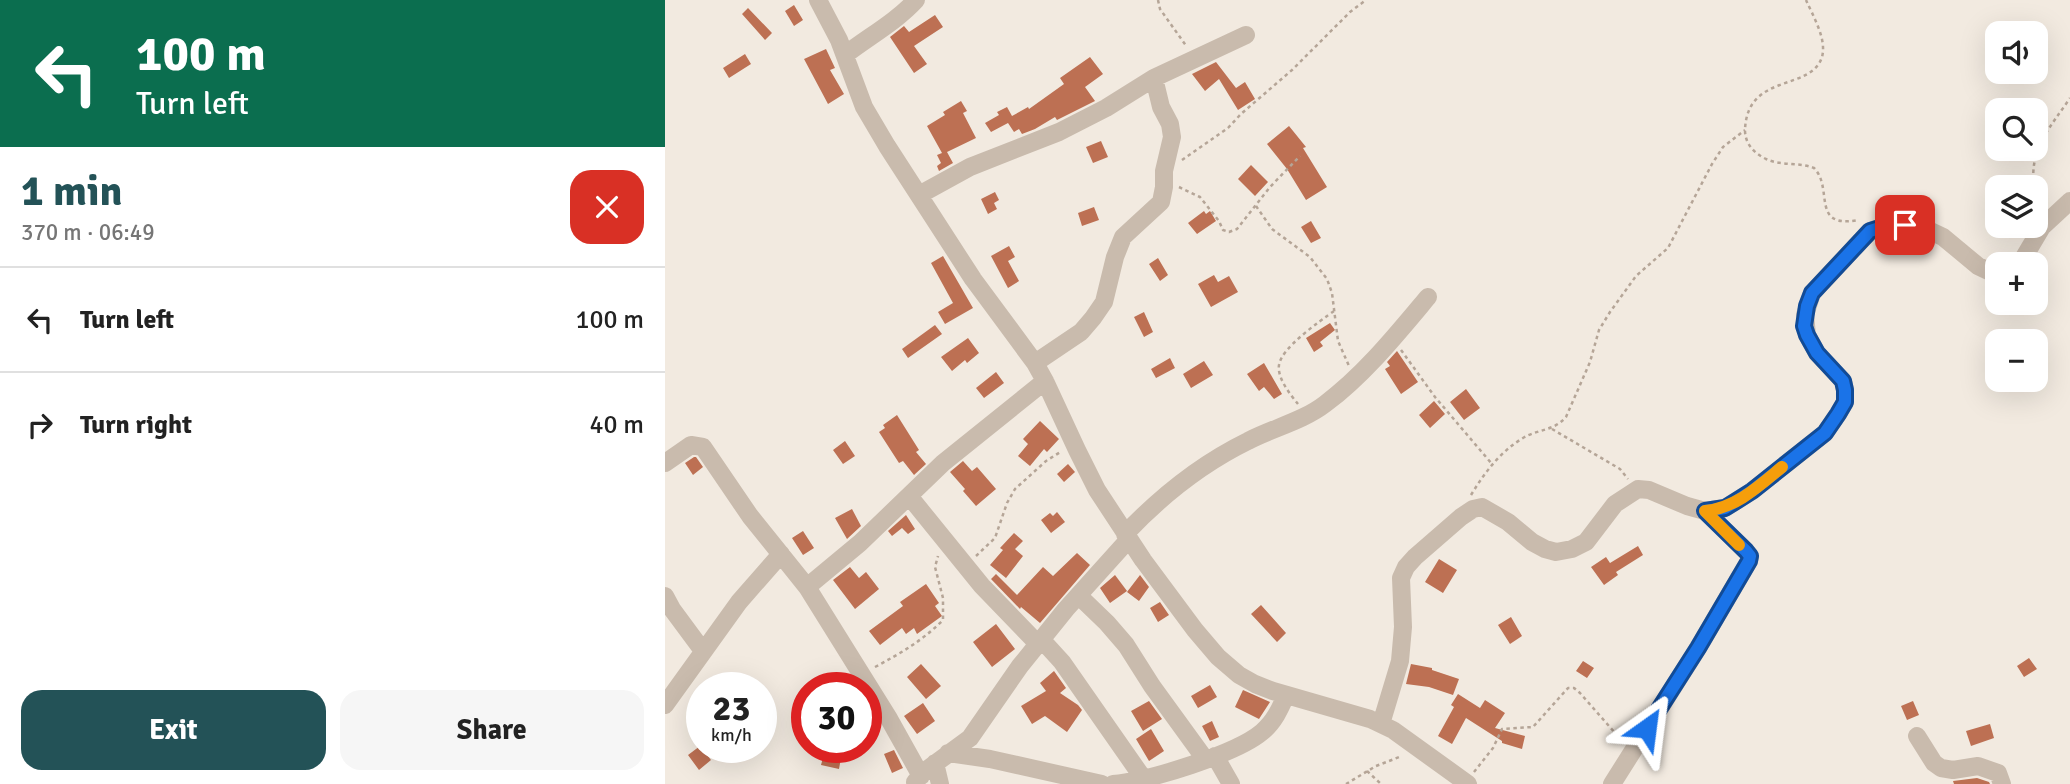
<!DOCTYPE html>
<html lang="en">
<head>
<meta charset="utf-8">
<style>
	body { margin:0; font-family:Signika,sans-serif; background:#f6f6f6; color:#222; height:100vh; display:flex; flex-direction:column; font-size:26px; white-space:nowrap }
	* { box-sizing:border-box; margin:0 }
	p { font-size:23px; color:#767676 }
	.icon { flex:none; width:38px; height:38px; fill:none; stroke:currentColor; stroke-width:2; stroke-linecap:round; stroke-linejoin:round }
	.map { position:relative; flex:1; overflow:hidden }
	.sheet { display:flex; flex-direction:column; background:#fff; width:665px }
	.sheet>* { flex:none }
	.hud { background:#0b6e4f; color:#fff; overflow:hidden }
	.tools { position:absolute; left:1320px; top:21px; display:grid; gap:14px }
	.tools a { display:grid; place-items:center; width:63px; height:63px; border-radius:14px; background:#fff; box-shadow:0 7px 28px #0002; font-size:35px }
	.speed { position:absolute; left:21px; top:672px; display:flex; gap:14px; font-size:35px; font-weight:700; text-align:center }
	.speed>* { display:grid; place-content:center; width:91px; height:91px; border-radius:50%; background:#fff; box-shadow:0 7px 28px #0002; line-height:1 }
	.speed small { font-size:18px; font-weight:400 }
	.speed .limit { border:10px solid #d22; background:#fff; color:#111 }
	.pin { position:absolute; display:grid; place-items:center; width:60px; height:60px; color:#fff; margin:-30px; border-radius:14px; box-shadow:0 4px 10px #0006 }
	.me { position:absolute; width:77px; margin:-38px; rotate:31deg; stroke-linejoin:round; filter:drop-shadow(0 0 5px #0008) }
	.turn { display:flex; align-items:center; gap:24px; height:147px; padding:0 21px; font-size:32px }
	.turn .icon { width:91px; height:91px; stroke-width:2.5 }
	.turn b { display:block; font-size:49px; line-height:60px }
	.round { display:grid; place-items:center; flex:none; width:74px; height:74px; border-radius:21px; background:#f6f6f6 }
	.headline { display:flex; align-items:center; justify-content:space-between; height:119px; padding:0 21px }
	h1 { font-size:42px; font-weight:800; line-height:52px; color:#235257 }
	.primary-button { display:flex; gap:14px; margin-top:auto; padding:14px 21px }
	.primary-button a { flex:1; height:80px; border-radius:21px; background:#235257; color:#fff; font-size:28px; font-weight:800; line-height:80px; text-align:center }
	.primary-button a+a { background:#f6f6f6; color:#222 }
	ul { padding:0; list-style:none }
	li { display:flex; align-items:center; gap:21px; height:105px; padding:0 21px; border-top:2px solid #e0e0e0 }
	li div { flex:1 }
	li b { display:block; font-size:26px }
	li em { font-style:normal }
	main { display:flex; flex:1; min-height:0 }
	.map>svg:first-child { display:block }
	.building { fill:#bd7053 }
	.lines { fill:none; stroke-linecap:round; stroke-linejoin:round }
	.path { stroke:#b5a597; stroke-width:2.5; stroke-dasharray:3.5 3.5; stroke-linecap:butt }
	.minor { stroke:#c9bbad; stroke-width:18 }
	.route-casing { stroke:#114b97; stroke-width:18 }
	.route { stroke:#1a73e8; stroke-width:12 }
	.slow { stroke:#f59e0b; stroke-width:12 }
</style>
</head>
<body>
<main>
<section class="sheet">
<div class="hud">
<div class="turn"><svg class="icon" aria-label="left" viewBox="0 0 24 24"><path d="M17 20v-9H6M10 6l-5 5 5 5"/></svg><div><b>100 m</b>Turn left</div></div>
</div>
<div class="headline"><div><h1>1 min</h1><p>370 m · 06:49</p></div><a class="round" style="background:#d93025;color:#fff"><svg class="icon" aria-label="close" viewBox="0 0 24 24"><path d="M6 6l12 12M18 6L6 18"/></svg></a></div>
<ul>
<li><svg class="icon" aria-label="left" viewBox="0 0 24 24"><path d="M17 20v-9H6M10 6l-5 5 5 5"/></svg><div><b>Turn left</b></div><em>100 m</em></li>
<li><svg class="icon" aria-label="right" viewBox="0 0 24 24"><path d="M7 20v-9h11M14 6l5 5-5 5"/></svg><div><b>Turn right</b></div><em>40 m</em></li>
</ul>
<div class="primary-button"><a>Exit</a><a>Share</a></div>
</section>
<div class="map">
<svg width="1405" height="784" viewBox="0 0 1405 784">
	<rect width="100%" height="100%" fill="#f2eae0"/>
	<path class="building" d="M129 5 138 20 129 26 120 11Z
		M83 8 107 33 100 40 77 14Z
		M270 15 278 27 249 46 262 64 249 73 225 37 239 26 244 32Z
		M161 49 170 68 165 70 179 94 163 104 139 59Z
		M80 54 86 64 64 78 58 68Z
		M425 57 438 74 420 87 430 101 392 120 390 117 370 129 357 134 354 129 349 132 343 123 326 132 320 123 334 115 332 112 342 107 347 116 363 107 364 109 399 84 395 78Z
		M551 62 571 88 580 82 590 99 573 110 554 79 540 91 527 74Z
		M296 101 302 111 298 113 311 138 282 152 288 163 274 171 272 166 276 163 272 155 277 153 262 126 280 115 278 112Z
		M624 126 641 147 638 148 662 187 641 200 622 169 602 144Z
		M436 141 443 157 428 163 421 147Z
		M586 165 603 182 590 196 573 179Z
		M330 192 334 200 329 203 332 209 323 214 316 199Z
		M429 207 434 220 417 226 413 213Z
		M539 211 541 214 545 211 551 221 532 234 523 223Z
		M646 221 656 238 646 243 636 227Z
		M344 246 350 257 343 261 354 281 343 288 326 256Z
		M278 256 308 308 280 324 273 312 288 303 266 263Z
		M493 258 503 275 495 281 484 264Z
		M549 275 553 282 564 276 573 292 546 307 533 284Z
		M479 312 488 332 479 337 469 317Z
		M665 323 670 330 655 342 658 346 649 352 641 338Z
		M270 325 277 334 243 358 237 349Z
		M303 338 314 353 302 363 300 360 287 371 276 357Z
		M732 351 753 382 736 394 720 369 725 366 722 362Z
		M505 358 510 368 491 378 486 369Z
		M539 361 548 375 526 388 518 374Z
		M599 363 617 394 609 399 599 387 594 391 582 374Z
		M331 372 339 383 319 398 311 388Z
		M801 389 815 408 799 420 785 402Z
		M769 401 780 414 765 428 754 415Z
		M232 415 254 450 251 452 261 464 249 475 238 461 234 463 214 432 220 428 218 425Z
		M375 421 394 439 382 452 379 449 365 466 353 456 363 444 358 439Z
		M180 441 190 456 178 464 168 450Z
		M29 457H31L38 467 28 475 20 463Z
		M298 461 307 471 312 467 331 489 311 506 298 491 300 489 285 472Z
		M403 464 410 472 399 482 392 474Z
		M187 509 196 526 182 539 170 518Z
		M392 512 400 522 386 533 376 520 385 513 388 516Z
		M241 515 250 529 243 534 237 528 227 536 223 531Z
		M138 531 149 548 138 555 127 538Z
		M349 533 358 541 350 549 358 556 341 578 325 565 338 550 335 548Z
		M973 546 978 555 951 572 953 575 939 585 926 567 941 557 945 563Z
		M412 553 425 565 375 623 356 607 355 609 326 579 331 574 352 595 378 567 388 576Z
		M774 559 792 570 778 593 760 582Z
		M185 567 194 578 201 572 214 589 190 609 168 580Z
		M450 575 462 591 445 603 435 588Z
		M475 575 484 587 474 601 462 592Z
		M261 584 274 603 270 606 277 616 252 634 249 628 241 634 237 628 215 645 204 631 238 606 235 602Z
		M495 602 504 615 493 622 485 608Z
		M596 605 621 633 612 642 586 614Z
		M846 617 857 636 845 644 833 625Z
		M331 624 350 649 327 667 308 642Z
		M1364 658 1372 669 1359 677 1352 666Z
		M918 661 929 668 922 678 911 671Z
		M256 664 276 686 261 699 242 677Z
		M746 664 767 668V670L794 679 788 695 764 687 741 684Z
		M389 671 401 688 395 693 413 705 417 710 402 732 380 716 367 724 356 706 381 691 375 683Z
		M545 685 552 697 533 708 526 696Z
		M578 690 605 702 594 719 570 707Z
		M793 694 815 708 820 700 840 713 830 728 860 736 857 749 837 743V741L801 718 787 744 773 736 789 707 786 705Z
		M484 701 497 719 478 731 466 711Z
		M1248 701 1254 715 1242 720 1236 706Z
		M258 703 270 721 252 734 239 716Z
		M547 721 554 737 545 741 537 726Z
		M1325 724 1329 738 1306 746 1301 731Z
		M486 729 499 751 484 761 471 739Z
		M35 746 46 760 34 770 23 755Z
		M229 750 238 768 227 773 219 754Z
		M159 754 176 758 174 769 156 765Z
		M1312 778 1324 782 1325 784H1289L1288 781Z"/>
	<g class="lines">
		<path class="path" d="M493 0 495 9 522 47
			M1141 0C1148 16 1162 39 1157 57 1146 92 1082 72 1080 130 1080 144 1089 153 1101 159 1116 166 1134 162 1149 168 1169 188 1145 229 1193 220
			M517 160 563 128 576 114 627 70 685 12 701 0
			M514 187 535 197 554 221 558 230 564 232 572 229 605 187 635 156
			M1369 187C1364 148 1385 128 1405 98
			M1370 194 1374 212
			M591 206 607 229 645 257 662 279 667 293 673 341 684 366
			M736 350 770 397 827 464
			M633 404C625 394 612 378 614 365 616 348 655 321 669 311
			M887 429 955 469 963 479
			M806 495C820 472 835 452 858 438 873 429 889 431 901 417L925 362 934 330 945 312 971 276 1003 248 1047 164 1058 147 1080 130
			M311 556 330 538 342 503 350 489 381 461 397 451
			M210 667C236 653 257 641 278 620V598L270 567 273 556
			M702 771 716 784
			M809 772 828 748 837 729 868 727 903 688H909L915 693 958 742
			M681 784 711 766 737 756"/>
		<path class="minor" d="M153 0 174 40 199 107 222 146 308 279 370 363 380 381 412 450 432 490 478 560 530 630 553 657 574 675 590 684 608 691 705 719 728 730 803 784
			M180 55C203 37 231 22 251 0
			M254 195 305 167 394 132 441 108 489 78 581 35
			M1355 264 1377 227 1405 201
			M370 363 416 332 428 318 439 302 450 257 458 237 496 202 499 187V171L507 137 505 124 496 107 489 78
			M0 463 26 445 38 447 85 516 142 587 223 717 256 776
			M244 496 317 586 373 644
			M460 534C496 496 536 464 583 441 608 428 638 421 660 404 699 375 732 334 763 297
			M142 587 195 543 278 463 380 381
			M0 596 7 609 38 651
			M414 596 442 623 461 645 487 686 540 759
			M376 639 397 662 478 778
			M0 705 74 602 116 554
			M716 724 735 661 738 627 736 578 741 567 750 557 796 517 808 509 817 507 843 522 867 542 880 549 891 552 907 549 921 542 950 504 973 489 984 490 1022 506 1040 511 1060 508 1087 491 1160 433 1173 414 1180 402V390L1178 381 1152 353 1142 335 1140 315 1147 293 1205 231 1224 225 1240 224 1261 229 1278 237 1313 266 1332 275
			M1252 736 1269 763 1276 768 1288 770 1313 766 1333 773 1337 784
			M283 753 325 759 437 784
			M550 756 566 784
			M270 763 275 784
			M250 782 260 771 305 738 355 666 401 609 464 539
			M448 784C483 781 571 754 597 732 609 722 615 709 621 695
			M947 784 1033 648 1084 561 1085 556 1081 551 1040 511"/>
	</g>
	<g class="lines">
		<defs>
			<path id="route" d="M982 728 1033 648 1084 561 1085 556 1081 551 1040 511 1060 508 1087 491 1160 433 1173 414 1180 402V390L1178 381 1152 353 1142 335 1139 326 1142 306 1147 293 1205 231 1224 225H1240"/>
		</defs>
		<use href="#route" class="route-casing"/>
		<use href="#route" class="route"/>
		<path class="slow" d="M1074 545 1040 511C1071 508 1094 486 1117 467"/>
	</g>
</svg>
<div class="tools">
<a><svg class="icon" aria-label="sound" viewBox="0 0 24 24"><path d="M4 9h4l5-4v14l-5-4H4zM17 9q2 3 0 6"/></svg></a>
<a><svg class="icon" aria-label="search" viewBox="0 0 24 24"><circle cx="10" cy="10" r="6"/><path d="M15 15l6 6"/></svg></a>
<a><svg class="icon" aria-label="layers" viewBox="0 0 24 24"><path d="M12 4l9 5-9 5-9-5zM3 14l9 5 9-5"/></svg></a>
<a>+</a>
<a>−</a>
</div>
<div class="speed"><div>23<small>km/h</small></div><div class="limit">30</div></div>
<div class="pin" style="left:1240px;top:225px;background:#d93025"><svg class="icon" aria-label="arrive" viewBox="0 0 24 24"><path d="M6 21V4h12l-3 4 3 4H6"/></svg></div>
<svg class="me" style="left:982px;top:728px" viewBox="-20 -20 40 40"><path d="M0-17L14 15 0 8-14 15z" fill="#1a73e8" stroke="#fff" stroke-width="4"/></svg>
</div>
</main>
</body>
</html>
